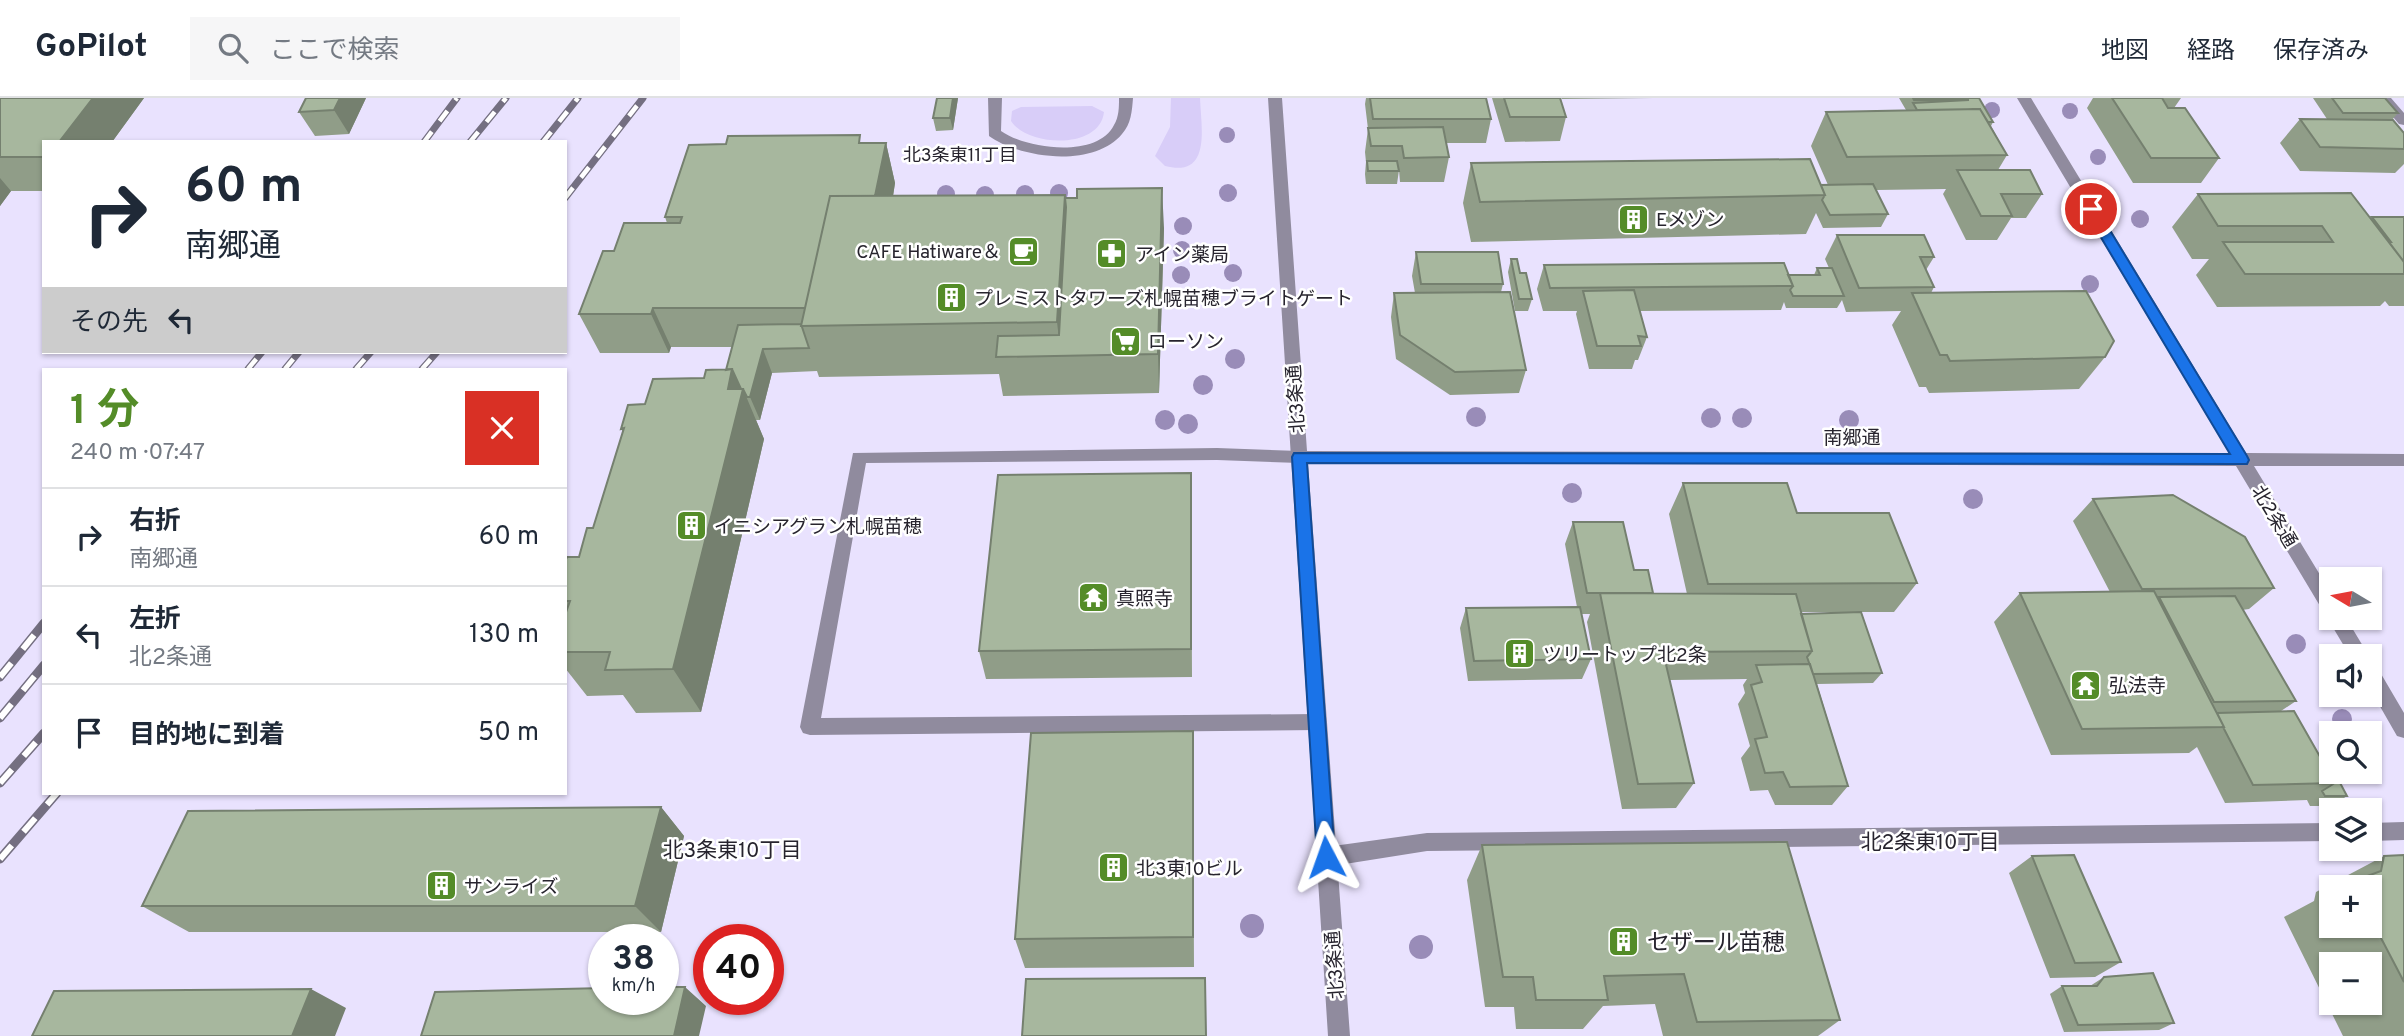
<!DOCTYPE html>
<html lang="ja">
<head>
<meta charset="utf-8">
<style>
	body { margin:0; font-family:Overpass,"Noto Sans JP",sans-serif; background:#f6f6f7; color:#1f2937; height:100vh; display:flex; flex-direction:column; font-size:26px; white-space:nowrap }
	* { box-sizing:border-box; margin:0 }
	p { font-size:23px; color:#747a83 }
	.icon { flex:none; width:38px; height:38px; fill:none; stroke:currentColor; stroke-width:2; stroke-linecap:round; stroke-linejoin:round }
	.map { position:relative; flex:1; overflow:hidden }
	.sheet { position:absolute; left:42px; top:270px; width:525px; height:427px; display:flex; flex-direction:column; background:#fff; border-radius:0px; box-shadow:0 2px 5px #0004 }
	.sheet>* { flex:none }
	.hud { position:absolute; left:42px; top:42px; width:525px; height:214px; border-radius:0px; box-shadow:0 2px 5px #0004; background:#fff; color:#1f2937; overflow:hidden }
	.needle { width:46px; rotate:280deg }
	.fabs { position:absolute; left:2319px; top:469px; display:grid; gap:14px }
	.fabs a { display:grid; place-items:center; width:63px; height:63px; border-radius:0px; background:#fff; box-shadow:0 2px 5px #0004; font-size:35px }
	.speed { position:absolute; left:588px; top:826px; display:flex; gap:14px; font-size:35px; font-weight:700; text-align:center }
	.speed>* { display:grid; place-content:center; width:91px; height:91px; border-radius:50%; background:#fff; box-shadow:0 2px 5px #0004; line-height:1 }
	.speed small { font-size:18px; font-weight:400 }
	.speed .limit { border:10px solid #d22; background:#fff; color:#111 }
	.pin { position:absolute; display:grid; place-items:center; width:60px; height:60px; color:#fff; margin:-30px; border:4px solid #fff; border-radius:50%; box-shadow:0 2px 7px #0007 }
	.me { position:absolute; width:77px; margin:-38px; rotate:356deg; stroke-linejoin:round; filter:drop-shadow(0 0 5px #0008) }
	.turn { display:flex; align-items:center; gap:24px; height:147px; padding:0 28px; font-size:32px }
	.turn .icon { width:91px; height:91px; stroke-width:2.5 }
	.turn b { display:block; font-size:49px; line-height:60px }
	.then { display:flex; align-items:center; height:66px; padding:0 28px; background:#0003; gap:14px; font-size:26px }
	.round { display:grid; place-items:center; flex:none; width:74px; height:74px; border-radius:0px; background:#f6f6f7 }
	.head { display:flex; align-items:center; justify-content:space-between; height:119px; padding:0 28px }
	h1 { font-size:42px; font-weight:700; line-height:52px; color:#548c28 }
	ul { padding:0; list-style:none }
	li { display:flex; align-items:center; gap:21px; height:98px; padding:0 28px; border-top:2px solid #e0e1e3 }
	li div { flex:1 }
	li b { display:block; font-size:26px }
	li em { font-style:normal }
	header { display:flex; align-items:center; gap:42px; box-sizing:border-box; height:98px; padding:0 35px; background:#fff; border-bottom:2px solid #e0e1e3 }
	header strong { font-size:33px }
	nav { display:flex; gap:38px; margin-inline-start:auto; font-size:24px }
	.search { width:490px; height:63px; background:#f6f6f7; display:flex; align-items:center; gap:18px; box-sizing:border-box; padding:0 24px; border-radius:0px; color:#747a83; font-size:26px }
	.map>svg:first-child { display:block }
	.green { fill:#d8cdf8 }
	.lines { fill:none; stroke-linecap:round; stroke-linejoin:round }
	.service { fill:#908b9e; fill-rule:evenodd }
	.minor { fill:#908b9e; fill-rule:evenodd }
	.tertiary { fill:#908b9e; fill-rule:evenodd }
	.rail-far1-casing { stroke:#746f81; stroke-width:7 }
	.rail-casing { stroke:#746f81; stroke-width:9 }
	.rail-far1 { stroke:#fff; stroke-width:4.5; stroke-dasharray:13; stroke-linecap:butt }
	.rail { stroke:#fff; stroke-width:6; stroke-dasharray:18; stroke-linecap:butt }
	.tree { fill:#998cb8 }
	.wall { fill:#909d88; fill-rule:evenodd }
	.shaded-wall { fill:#75806f }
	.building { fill:#a7b79e; stroke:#75806f; stroke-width:2 }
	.route { fill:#1a73e8; stroke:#114b97; stroke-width:2 }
	.labels { text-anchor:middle; stroke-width:5; stroke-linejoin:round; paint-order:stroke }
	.far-neighbourhood-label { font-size:18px; fill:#27242e; stroke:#fff }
	.poi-label { font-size:19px; fill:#27242e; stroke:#fff; text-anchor:start }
	.street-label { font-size:19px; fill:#27242e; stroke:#fff }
	.neighbourhood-label { font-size:21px; fill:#27242e; stroke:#fff }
	.near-poi-label { font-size:23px; fill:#27242e; stroke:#fff; text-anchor:start }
</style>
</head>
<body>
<header>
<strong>GoPilot</strong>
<div class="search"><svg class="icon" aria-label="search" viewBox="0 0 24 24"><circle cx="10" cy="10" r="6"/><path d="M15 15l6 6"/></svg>ここで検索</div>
<nav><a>地図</a><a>経路</a><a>保存済み</a></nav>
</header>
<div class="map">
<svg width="2404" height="938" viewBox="0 0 2404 938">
	<rect width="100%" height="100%" fill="#e9e2fe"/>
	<path class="green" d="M1171 0H1200C1201 29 1212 80 1165 68L1155 58 1170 29Z
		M1092 8 1104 14C1100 52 1028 49 1011 23L1012 13 1021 9Z"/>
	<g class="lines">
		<path class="service" d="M988 0H1002L1001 33C1026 51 1097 61 1114 27 1119 19 1119 9 1119 0H1133C1132 13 1131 26 1122 36 1094 70 1021 61 989 38Z"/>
		<path class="minor" d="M2377 0H2391L2404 15V27L2399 26Z
			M1217 350 1299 353 1307 359 1299 365 1217 362 866 365 821 620 1317 616 1324 618 1326 624 1324 630 1317 632 810 637 803 635 800 629 853 355Z
			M2404 724V742L2370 743V725Z
			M2331 725V743L1427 753 1326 769 1319 766 1316 759 1319 752 1326 749 1427 735Z"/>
		<path class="tertiary" d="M1268 0H1282L1307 353 2229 355 2017 0H2031L2246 355 2404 356V368H2254L2331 495V520H2346L2369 558H2350L2236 368 1308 365 1350 938H1328Z
			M2370 567 2377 569 2404 615V640L2397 638 2370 591Z"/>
		<defs>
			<path id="rail-far1" d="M424 44 457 0
				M470 44 506 0
				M543 44 578 0
				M565 100 643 0
				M248 271 262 254
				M285 271 299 254
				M356 271 371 254
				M422 271 437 254"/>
			<path id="rail" d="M0 579 44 525
				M0 620 44 567
				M0 685 44 635
				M0 761 57 695"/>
		</defs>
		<use href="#rail-far1" class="rail-far1-casing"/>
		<use href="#rail" class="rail-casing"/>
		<use href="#rail-far1" class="rail-far1"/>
		<use href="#rail" class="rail"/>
	</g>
	<g class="tree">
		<circle cx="1992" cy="12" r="8"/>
		<circle cx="2070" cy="13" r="8"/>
		<circle cx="1227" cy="37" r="8"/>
		<circle cx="2098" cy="59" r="8"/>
		<circle cx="1059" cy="95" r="9"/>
		<circle cx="1228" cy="95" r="9"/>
		<circle cx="946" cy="96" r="9"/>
		<circle cx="1025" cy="96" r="9"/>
		<circle cx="985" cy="97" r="9"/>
		<circle cx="2140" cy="121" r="9"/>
		<circle cx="1183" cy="128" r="9"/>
		<circle cx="1182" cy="152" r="9"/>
		<circle cx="1233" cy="175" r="9"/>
		<circle cx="1181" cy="177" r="9"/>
		<circle cx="2090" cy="186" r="9"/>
		<circle cx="1235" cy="261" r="10"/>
		<circle cx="1203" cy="287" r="10"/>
		<circle cx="1476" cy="319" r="10"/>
		<circle cx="1711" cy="320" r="10"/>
		<circle cx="1742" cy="320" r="10"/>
		<circle cx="1165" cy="322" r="10"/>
		<circle cx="1849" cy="322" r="10"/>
		<circle cx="1188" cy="326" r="10"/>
		<circle cx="1572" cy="395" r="10"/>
		<circle cx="1973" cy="401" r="10"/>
		<circle cx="2296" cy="546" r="10"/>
		<circle cx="2342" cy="621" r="10"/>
		<circle cx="1252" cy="828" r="12"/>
		<circle cx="1421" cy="849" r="12"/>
	</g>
	<path class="wall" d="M0 0H144L112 44H44V93H11L0 108Z
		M366 0 349 36 315 38 299 14Z
		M937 0H958L953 32 936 33 933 20Z
		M1366 0H1486L1491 21 1486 45H1446L1449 59 1444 84H1400L1399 72 1397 86H1366L1365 76 1366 64 1365 54 1368 31 1365 6Z
		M1492 0H1560L1566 19 1560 43 1505 44Z
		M1561 0H1653L1562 1Z
		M1899 0H1979L1993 24 1991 28 2007 57 1998 72 2042 96 2026 120H2011L1997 142H1966L1943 96 1946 91 1876 92 1888 116 1881 129 1823 130 1816 115 1806 136 1471 144 1463 105 1471 65 1828 87 1811 48 1826 14 1906 12Z
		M2093 0H2181L2174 10 2219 60 2201 85H2133L2087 10Z
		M2313 0H2385L2398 15 2392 22 2404 35V66L2395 75 2300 73 2280 45 2300 21H2327Z
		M862 45H886L895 85 893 98 1065 100 1164 130 1159 295 1003 298 999 276 819 279 817 273 772 275 760 322H756L764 341 701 614 636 615 623 597 587 598 565 570V463L579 459 593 430 623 334 621 331 645 306 726 272 732 249H671L669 255H600L579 216 667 125 665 119Z
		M2198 96 2371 121 2372 119H2404V208H2389L2385 203 2380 208 2217 209 2196 177 2209 161H2192L2172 129Z
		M1837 137 1934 159 1926 172 1934 189 1931 195 2105 259 2079 291 1929 295 1926 289H1919L1892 227 1901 213 1846 214 1842 202 1837 210H1786L1784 204 1781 212 1640 213 1647 239 1638 262H1635L1632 271H1589L1576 216 1577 213H1543L1537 191 1544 167 1814 177 1817 170H1829L1825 161Z
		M1416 154 1503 186 1501 194 1526 272 1519 295 1450 297 1396 261 1391 219 1394 195H1415L1412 178Z
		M1511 161 1520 175 1532 201 1528 213H1515L1508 174Z
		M1191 375 1192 579 986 581 979 553Z
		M1683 385 1797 415 1917 485 1894 514H1801V516L1882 575 1873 585 1817 586 1848 688 1832 707H1775L1768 692 1750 693 1741 660 1750 648 1738 606 1745 595 1743 587 1747 581 1670 582 1694 685 1676 710 1622 711 1587 524 1590 516H1581L1591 561 1582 581 1468 583 1460 530 1466 510 1577 509 1565 446 1573 424 1634 472 1653 495 1687 496 1669 416Z
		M2093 401 2274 490 2249 511 2242 512 2296 603 2281 613 2333 681 2347 698 2332 708H2310L2307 702 2225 705 2197 649 2189 655 2051 657 1994 524 2020 495 2110 494 2073 423Z
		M1193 633 1194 869 1025 870 1015 841Z
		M661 709 684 738 661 834H189L142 808Z
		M1482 747 1840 922 1818 938H1663L1655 906 1603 908 1583 931H1516L1514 909H1485L1467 782Z
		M2404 757V938H2343L2284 819 2314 803 2316 794 2384 758ZM2331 789H2370V828H2331ZM2331 866H2370V905H2331Z
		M2032 758 2121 864 2095 879 2050 880 2009 775Z
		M2104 879 2174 925 2159 932 2064 934 2050 896 2062 888H2090Z"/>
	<path class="shaded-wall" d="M93 0H144L112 44H59Z
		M340 0H366L349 36 334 12Z
		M953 0H958L953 32 950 20Z
		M886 45 895 85 891 111 875 101Z
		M0 80 11 93 0 108Z
		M1162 90 1164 130 1159 295 1158 256Z
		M1065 97 1070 149 1061 258 1057 224Z
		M653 210 671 249 669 255 651 216Z
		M763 251 772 275 760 322 750 299Z
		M732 271 743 291 764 341 701 614 673 571Z
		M661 709 684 738 661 834 635 808Z
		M685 889 706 908 699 938H674Z
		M311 891 346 910 335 938H292Z"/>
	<path class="building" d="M0 0H93L59 44H44V59H0Z
		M306 0H340L334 12 299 14Z
		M937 0H953L950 20H933Z
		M1370 0H1486L1491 21H1373Z
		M1504 0H1560L1566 19H1510Z
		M1913 0H1979L1993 24H1988L1980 11 1917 12 1913 5 1969 2H1914Z
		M2112 0H2162L2168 10H2185L2219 60H2151Z
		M2332 0H2385L2398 15H2343Z
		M1980 11 2007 57 1847 59 1826 14Z
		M2300 21 2393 22 2404 35V51L2320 49Z
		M1443 29 1449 59 1404 60 1402 48H1371L1368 30Z
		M860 37 859 45H886L875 98H830L805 210H653L651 216H579L603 153H614L624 125H680L682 119H665L689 47 726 46 728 38Z
		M1810 61 1825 97 1480 104 1471 65Z
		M1367 63H1397L1399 73H1368Z
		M1957 72H2030L2042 96H2001L2012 118H1981Z
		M1873 86 1888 116 1830 117 1822 102 1825 97 1821 87Z
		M1162 90 1158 256 996 259 998 238 1059 237 1066 109 1065 100H1077V91Z
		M2351 95 2404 164V176H2245L2223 144H2333L2322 128H2218L2198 96Z
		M1065 97 1057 224 801 228 830 98Z
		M2372 119H2404V164L2389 144H2391Z
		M1837 137H1924L1934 159H1920L1934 189 1859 190Z
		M1416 154H1498L1503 186H1421Z
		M1511 161H1517L1520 175H1526L1532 201H1519Z
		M1784 165 1793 188 1550 190 1544 167Z
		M1817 170H1832L1844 198H1793L1790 192 1793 188 1788 177H1820Z
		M1634 192 1647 239 1638 238 1641 248H1597L1583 193Z
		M2086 193 2114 243 2105 259 1950 263 1947 257H1940L1912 195Z
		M1510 194 1526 272 1455 274 1400 237 1394 195Z
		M801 226 809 250 763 251 750 299H747L743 291H741L732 271 726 272 738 227Z
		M732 271 728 291H743L673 571 605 572 610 554H565V517L570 503H565V463L567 459H579L587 430H593L624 330 621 331 628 307 645 306 653 281 704 280 706 272Z
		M1191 375V551L979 553 998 377Z
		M1683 385H1787L1797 415H1889L1917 485 1708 486Z
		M2173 397 2245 439 2274 490 2142 491 2093 401Z
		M1573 424H1623L1634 472H1648L1653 495H1587Z
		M2154 493 2224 629 2082 631 2020 495Z
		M1600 495 1796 496 1812 553 1663 554 1694 685 1638 686Z
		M2235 498 2296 603 2214 604 2159 499Z
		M1580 509 1591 561 1474 563 1466 510Z
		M1861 514 1882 575 1813 576 1807 559 1812 553 1801 516Z
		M1810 566 1848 688 1790 689 1783 674 1765 675 1755 641 1767 639 1751 587 1762 584 1756 567Z
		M2294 613 2335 685 2253 687 2223 629H2224L2217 615Z
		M1193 633V839L1015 841 1031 635Z
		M2333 681H2338L2347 698H2325L2322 693 2335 685Z
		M661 709 635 808H142L188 713Z
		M1787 744 1840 922 1697 924 1684 876 1604 878 1608 902H1536L1533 879H1503L1482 747Z
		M2074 757 2121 864 2075 865 2032 758Z
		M2404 757V884L2370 819V789H2354L2351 784 2381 773 2384 758Z
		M2153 875 2174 925 2078 927 2062 888H2097L2104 879Z
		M1205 880 1206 938H1022L1026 881Z
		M663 889H685L674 938H421L435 894 604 890V901H663Z
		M311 891 292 938H32L54 893Z"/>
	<path class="route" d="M2091 106 2097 111 2247 358 2249 362 2247 366 1307 365 1335 759 1333 765 1326 768 1320 765 1317 759 1292 359 1294 355 2230 356 2084 111Z"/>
	<defs>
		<symbol id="building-square" viewBox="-11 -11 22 22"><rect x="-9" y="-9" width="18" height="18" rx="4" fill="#548c28" stroke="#fff"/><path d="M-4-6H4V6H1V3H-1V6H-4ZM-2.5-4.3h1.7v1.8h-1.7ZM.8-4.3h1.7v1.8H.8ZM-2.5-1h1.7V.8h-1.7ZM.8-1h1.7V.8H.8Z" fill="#fff"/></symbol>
		<symbol id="cafe-square" viewBox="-11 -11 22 22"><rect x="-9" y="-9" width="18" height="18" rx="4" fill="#548c28" stroke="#fff"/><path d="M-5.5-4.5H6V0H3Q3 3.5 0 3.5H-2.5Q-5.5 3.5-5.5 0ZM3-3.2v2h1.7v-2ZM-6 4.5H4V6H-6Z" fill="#fff"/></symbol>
		<symbol id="pharmacy-square" viewBox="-11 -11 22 22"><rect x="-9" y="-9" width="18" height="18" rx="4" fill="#548c28" stroke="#fff"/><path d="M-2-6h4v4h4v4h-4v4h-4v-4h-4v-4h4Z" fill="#fff"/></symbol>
		<symbol id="supermarket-square" viewBox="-11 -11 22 22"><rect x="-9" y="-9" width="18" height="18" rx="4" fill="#548c28" stroke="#fff"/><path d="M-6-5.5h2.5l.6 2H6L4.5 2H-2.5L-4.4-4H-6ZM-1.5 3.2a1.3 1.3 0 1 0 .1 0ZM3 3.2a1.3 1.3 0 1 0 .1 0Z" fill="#fff"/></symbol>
		<symbol id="temple-square" viewBox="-11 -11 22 22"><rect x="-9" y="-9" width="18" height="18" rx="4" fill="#548c28" stroke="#fff"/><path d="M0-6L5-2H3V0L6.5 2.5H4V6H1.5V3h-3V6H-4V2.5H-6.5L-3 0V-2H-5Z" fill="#fff"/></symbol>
	</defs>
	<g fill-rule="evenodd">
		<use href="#building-square" x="1616" y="104" width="35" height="35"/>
		<use href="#cafe-square" x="1006" y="136" width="35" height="35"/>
		<use href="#pharmacy-square" x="1094" y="138" width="35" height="35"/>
		<use href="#building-square" x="934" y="182" width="35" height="35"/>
		<use href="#supermarket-square" x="1108" y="226" width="35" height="35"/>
		<use href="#building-square" x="674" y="410" width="35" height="35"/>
		<use href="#temple-square" x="1076" y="482" width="35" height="35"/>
		<use href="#building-square" x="1502" y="538" width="35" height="35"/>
		<use href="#temple-square" x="2068" y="570" width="35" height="35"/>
		<use href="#building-square" x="1096" y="752" width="35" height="35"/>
		<use href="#building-square" x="424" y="770" width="35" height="35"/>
		<use href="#building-square" x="1606" y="826" width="35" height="35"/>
	</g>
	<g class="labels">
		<g class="far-neighbourhood-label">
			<text x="960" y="63">北3条東11丁目</text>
		</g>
		<g class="poi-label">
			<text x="1656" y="128">Eメゾン</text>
			<text x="1001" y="160" text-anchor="end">CAFE Hatiware＆</text>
			<text x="1135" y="163">アイン薬局</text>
			<text x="974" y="207">プレミストタワーズ札幌苗穂ブライトゲート</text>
			<text x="1148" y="250">ローソン</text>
			<text x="714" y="435">イニシアグラン札幌苗穂</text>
			<text x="1116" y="507">真照寺</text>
			<text x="1543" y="563">ツリートップ北2条</text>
			<text x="2109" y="594">弘法寺</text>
			<text x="1136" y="777">北3東10ビル</text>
			<text x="464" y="795">サンライズ</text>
		</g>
		<g class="street-label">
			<text transform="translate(1295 301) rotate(-94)" y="7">北3条通</text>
			<text x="1852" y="346">南郷通</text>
			<text transform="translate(2275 418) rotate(59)" y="7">北2条通</text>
			<text transform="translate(1334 867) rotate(-94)" y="7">北3条通</text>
		</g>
		<g class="neighbourhood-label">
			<text x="1930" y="751">北2条東10丁目</text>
			<text x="732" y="759">北3条東10丁目</text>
		</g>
		<g class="near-poi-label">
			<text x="1647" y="852">セザール苗穂</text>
		</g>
	</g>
</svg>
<div class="fabs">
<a><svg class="needle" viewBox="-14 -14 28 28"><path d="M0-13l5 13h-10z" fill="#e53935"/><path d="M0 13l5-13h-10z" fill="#747a83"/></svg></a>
<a><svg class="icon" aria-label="sound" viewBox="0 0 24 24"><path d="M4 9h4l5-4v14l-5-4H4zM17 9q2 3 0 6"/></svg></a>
<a><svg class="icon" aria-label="search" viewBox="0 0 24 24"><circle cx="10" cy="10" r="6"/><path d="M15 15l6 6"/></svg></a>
<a><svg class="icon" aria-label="layers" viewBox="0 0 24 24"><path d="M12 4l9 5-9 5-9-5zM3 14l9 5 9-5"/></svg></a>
<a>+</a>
<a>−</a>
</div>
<div class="speed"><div>38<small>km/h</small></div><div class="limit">40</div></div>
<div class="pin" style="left:2091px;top:111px;background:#d93025"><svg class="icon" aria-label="arrive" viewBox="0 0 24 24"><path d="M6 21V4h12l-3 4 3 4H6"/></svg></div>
<svg class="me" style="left:1326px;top:759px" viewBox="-20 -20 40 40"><path d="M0-17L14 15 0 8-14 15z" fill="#1a73e8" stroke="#fff" stroke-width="4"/></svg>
<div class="hud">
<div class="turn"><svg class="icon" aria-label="right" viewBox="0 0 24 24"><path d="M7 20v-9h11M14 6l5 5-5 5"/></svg><div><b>60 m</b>南郷通</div></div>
<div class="then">その先<svg class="icon" aria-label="left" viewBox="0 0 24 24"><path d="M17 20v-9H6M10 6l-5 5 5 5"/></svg></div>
</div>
<section class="sheet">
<div class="head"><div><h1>1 分</h1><p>240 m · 07:47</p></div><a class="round" style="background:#d93025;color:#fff"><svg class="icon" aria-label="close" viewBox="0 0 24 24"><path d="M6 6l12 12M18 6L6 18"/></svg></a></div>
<ul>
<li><svg class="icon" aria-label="right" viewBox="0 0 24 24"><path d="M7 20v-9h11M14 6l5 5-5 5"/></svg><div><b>右折</b><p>南郷通</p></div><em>60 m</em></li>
<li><svg class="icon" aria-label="left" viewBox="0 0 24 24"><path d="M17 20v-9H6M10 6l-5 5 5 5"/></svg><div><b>左折</b><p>北2条通</p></div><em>130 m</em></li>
<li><svg class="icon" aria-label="arrive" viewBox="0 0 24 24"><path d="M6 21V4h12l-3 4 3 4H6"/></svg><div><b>目的地に到着</b></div><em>50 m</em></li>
</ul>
</section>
</div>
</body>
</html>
